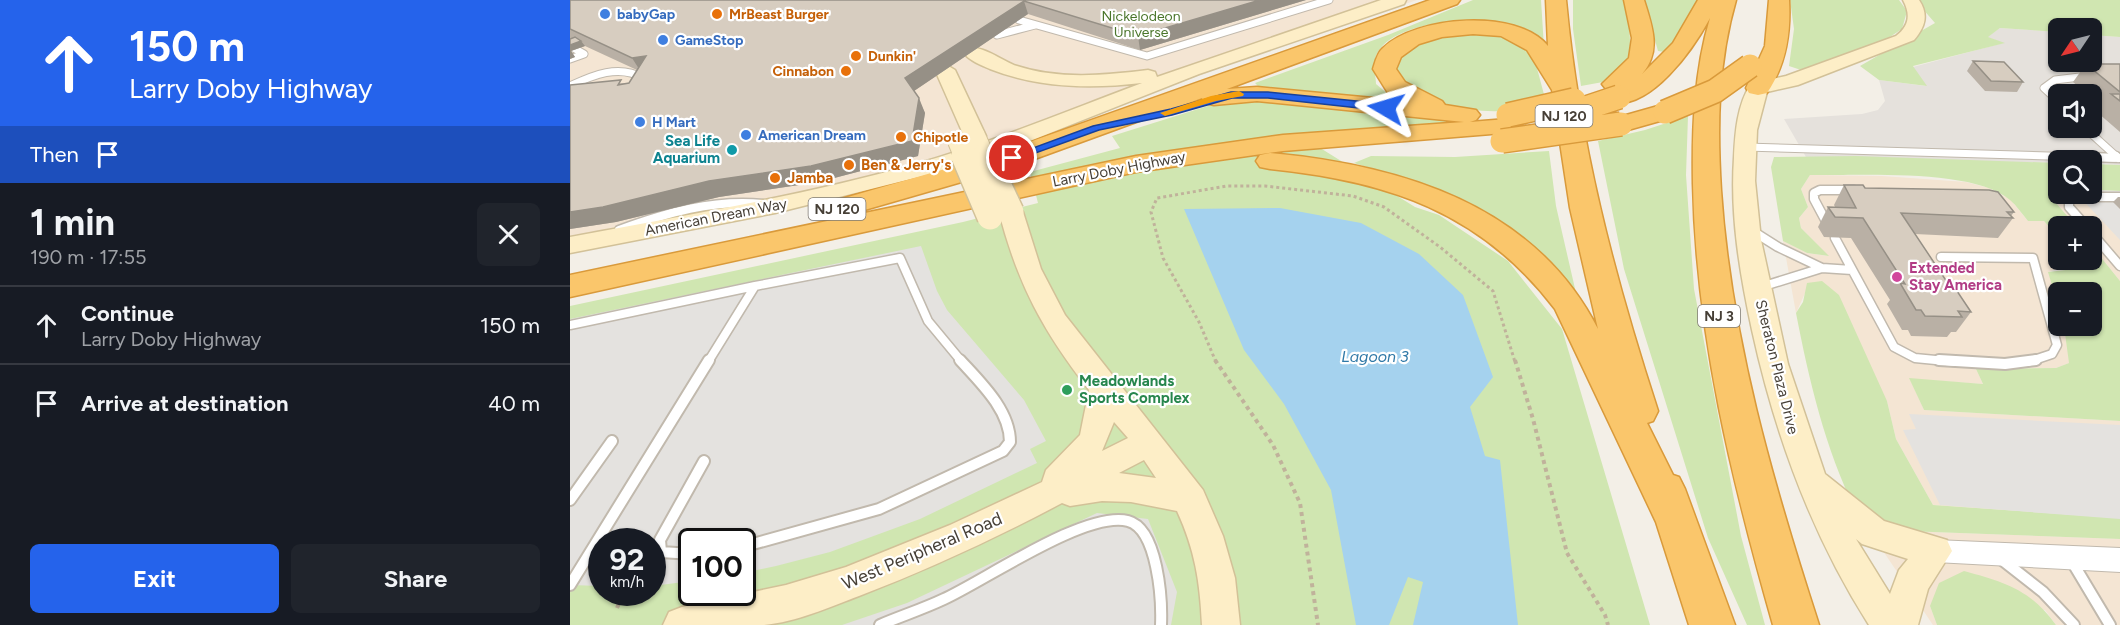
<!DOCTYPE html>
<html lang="en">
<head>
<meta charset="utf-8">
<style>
	body { margin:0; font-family:Figtree,sans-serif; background:#20242c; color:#f1f3f6; height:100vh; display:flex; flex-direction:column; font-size:22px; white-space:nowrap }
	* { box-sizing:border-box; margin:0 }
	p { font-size:20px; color:#9ea1a6 }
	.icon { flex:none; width:33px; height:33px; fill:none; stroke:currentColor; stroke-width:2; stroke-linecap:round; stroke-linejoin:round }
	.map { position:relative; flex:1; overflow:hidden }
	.drawer { display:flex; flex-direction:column; background:#171b24; width:570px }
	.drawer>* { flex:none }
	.top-card { background:#2563eb; color:#fff; overflow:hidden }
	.needle { width:39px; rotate:235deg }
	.fabs { position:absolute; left:1478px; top:18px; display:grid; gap:12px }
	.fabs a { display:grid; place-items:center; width:54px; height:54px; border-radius:9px; background:#171b24; box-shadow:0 2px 4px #0004; font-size:30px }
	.speed { position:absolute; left:18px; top:528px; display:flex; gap:12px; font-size:30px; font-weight:700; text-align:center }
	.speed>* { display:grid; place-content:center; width:78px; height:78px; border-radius:50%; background:#171b24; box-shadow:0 2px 4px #0004; line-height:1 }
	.speed small { font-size:15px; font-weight:400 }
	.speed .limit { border:3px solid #111; border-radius:9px; background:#fff; color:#111 }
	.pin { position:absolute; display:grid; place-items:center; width:51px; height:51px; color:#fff; margin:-26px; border:3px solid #fff; border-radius:50%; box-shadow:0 2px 6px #0007 }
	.me { position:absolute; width:66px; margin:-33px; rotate:277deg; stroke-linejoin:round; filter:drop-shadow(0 0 4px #0008) }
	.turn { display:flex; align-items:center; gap:21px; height:126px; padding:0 30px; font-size:27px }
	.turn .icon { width:78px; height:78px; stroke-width:2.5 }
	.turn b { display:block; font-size:42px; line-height:51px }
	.then { display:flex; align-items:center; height:57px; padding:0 30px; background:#0003; gap:12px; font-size:22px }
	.round { display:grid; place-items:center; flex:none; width:63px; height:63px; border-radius:9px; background:#20242c }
	.overview { display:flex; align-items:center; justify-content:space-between; height:102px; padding:0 30px }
	h1 { font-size:36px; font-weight:700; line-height:45px }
	.primary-button { display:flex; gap:12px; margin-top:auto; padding:12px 30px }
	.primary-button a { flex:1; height:69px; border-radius:9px; background:#2563eb; color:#fff; font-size:24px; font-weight:700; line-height:69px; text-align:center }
	.primary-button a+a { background:#20242c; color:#f1f3f6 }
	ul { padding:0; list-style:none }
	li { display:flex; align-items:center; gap:18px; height:78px; padding:0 30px; border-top:2px solid #363941 }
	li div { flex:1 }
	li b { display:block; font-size:22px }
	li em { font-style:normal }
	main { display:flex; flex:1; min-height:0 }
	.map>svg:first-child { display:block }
	.commercial { fill:#f4e5d3 }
	.industrial { fill:#e5e1dc; fill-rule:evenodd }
	.green { fill:#d0e6b1; fill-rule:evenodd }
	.parking { fill:#e4e2df }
	.water { fill:#a5d2ee }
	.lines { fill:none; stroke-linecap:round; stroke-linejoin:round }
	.lane-far2-casing { stroke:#c1b9ad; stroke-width:9 }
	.lane-far1-casing { stroke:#c1b9ad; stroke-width:11 }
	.lane-casing { stroke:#c1b9ad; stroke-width:14 }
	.street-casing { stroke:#c1b9ad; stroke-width:2 }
	.secondary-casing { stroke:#d2c198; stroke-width:3 }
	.highway-casing { stroke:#d99a3b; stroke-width:3 }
	.path-far1 { stroke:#c0b29b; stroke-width:3; stroke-dasharray:3 3; stroke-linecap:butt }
	.path { stroke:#c0b29b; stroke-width:4; stroke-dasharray:4 4; stroke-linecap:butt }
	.lane-far2 { stroke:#fff; stroke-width:7 }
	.lane-far1 { stroke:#fff; stroke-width:8 }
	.lane { stroke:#fff; stroke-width:10 }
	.street { fill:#fff; fill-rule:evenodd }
	.secondary { fill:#fdeec7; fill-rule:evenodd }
	.highway { fill:#fac66b; fill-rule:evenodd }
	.secondary-bridge-far1-casing { stroke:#d2c198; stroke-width:22; stroke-linecap:butt }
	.secondary-bridge-casing { stroke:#d2c198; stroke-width:28; stroke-linecap:butt }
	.highway-bridge-casing { stroke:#d99a3b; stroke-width:26; stroke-linecap:butt }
	.secondary-bridge-far1 { stroke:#fdeec7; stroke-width:20 }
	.secondary-bridge { stroke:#fdeec7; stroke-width:25 }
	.highway-bridge { stroke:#fac66b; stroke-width:23 }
	.wall { fill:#b9b0a5 }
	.shaded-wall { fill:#969086 }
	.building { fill:#d7cdc0; stroke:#969086; stroke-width:1.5 }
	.route { fill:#2563eb; stroke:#184099; stroke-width:1.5 }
	.slow { fill:#f59e0b }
	.shop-dot { fill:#3f7fe0; stroke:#fff; stroke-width:2 }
	.food-dot { fill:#e8710a; stroke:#fff; stroke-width:2 }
	.culture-dot { fill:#0f9aa8; stroke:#fff; stroke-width:2 }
	.hotel-dot { fill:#d1479c; stroke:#fff; stroke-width:2 }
	.leisure-dot { fill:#2e9e5b; stroke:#fff; stroke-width:2 }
	.labels { text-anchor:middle; stroke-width:4.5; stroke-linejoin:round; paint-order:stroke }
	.far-shop-label { font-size:14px; font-weight:bold; fill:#366cbe; stroke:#fff; text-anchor:start }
	.far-food-label { font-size:14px; font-weight:bold; fill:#c56008; stroke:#fff; text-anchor:start }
	.far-park-label { font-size:14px; fill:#4a762b; stroke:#fff }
	.shield { fill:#fff; stroke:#7e7972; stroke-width:1.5 }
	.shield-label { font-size:14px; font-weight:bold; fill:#463f36 }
	.culture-label { font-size:15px; font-weight:bold; fill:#0d838f; stroke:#fff; text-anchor:end }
	.food-label { font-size:15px; font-weight:bold; fill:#c56008; stroke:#fff; text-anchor:start }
	.street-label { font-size:15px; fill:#463f36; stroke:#fff }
	.hotel-label { font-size:15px; font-weight:bold; fill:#b23c85; stroke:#fff; text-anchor:start }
	.leisure-label { font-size:15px; font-weight:bold; fill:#27864d; stroke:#fff; text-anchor:start }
	.water-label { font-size:16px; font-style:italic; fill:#3079a7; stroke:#fff }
	.near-street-label { font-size:18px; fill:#463f36; stroke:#fff }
</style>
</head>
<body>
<main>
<section class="drawer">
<div class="top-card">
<div class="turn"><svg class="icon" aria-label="ahead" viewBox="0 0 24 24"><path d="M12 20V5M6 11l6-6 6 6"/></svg><div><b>150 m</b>Larry Doby Highway</div></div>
<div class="then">Then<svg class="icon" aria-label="arrive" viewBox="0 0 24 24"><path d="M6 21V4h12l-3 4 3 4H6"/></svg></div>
</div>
<div class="overview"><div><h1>1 min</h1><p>190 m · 17:55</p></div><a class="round"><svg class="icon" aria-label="close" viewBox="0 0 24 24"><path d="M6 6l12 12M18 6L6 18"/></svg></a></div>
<ul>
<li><svg class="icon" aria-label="ahead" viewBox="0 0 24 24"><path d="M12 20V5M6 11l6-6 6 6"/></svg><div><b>Continue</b><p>Larry Doby Highway</p></div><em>150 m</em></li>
<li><svg class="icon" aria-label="arrive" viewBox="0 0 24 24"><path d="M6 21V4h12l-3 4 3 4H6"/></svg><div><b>Arrive at destination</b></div><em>40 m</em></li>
</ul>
<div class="primary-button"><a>Exit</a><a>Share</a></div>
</section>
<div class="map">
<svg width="1550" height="625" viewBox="0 0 1550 625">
	<rect width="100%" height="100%" fill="#f3efe7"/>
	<path class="commercial" d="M0 0H847L674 59 444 144 0 250Z
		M1240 175 1312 176 1396 182 1419 188 1440 199 1458 221H1474L1488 237V260H1507L1514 268 1486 269 1479 272 1488 305V326H1494L1498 340 1499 363 1486 368 1406 369 1413 384 1340 379 1354 410 1550 421V518L1363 505 1326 439 1317 401 1236 291 1226 313 1213 241 1237 253 1258 256 1231 228 1229 218 1238 207 1231 189Z
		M1521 190 1550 191V281L1521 245V226H1506L1486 203 1498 194H1521Z
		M1286 511 1335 531 1550 539V625H1486L1475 610 1360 606 1367 625H1363Z"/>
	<path class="industrial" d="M1430 28 1488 32V62H1521V35L1550 37V165L1521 164V160H1488V163L1236 157 1214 119 1292 114 1308 110 1315 101 1309 80 1356 86 1343 67 1433 43 1417 37ZM1488 94H1521V128H1488Z"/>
	<path class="green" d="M903 0H971L974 47C964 40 954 31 943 26 913 13 812 21 805 60 803 67 806 77 806 84L831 105 692 90 685 83 818 35Z
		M1003 0H1053L1059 22 1061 59 1033 82 1011 86 1003 29Z
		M1074 0H1132L1101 53 1088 51Z
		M1220 0H1329L1337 11 1332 29 1309 44 1231 70 1219 66 1224 29Z
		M1345 0H1550V37L1521 35V28H1488V32L1430 28 1418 37 1435 43 1343 66 1357 86 1309 80 1290 66 1365 23Z
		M871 30 944 36 964 57 976 102C961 105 945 110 930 111 905 113 839 102 828 76 825 71 826 64 825 58Z
		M676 99 891 121 890 124 731 136 845 207 869 215 938 261 992 329 1080 625H0V306L393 222 468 203 460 172 550 148 542 136 641 105ZM32 542H82V592H32ZM122 542H172V592H122Z
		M1118 116 1116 175 1124 289 1171 536 1195 625H1177L1138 538 1054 269 1028 141 1075 130Z
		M979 151 986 206 1006 293 976 260 935 228 856 186 784 163 801 156 885 157Z
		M1286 156 1488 163V194H1498L1486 203 1506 226H1488V237L1474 221H1458C1452 214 1447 206 1440 200 1403 168 1289 176 1240 175L1231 189 1238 207 1229 218 1231 228 1259 256 1237 253 1213 241 1201 167 1204 157Z
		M1521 164 1550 165V191L1521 190Z
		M1521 245 1550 281V421L1354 410 1339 378 1413 384 1406 369 1486 368 1499 363 1494 326H1521V292H1488V305L1478 272 1513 268 1507 260H1521Z
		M1252 281 1269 295 1317 401 1326 439 1363 505 1550 518V539L1335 531 1286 511C1255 449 1239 380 1226 313L1233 302 1237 283Z
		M1394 571C1434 582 1460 589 1486 625H1367L1360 606 1369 583Z"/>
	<path class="parking" d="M1521 190 1550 191V240L1507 194H1521Z
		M351 246 367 291 377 310 454 400 476 441 460 449 467 463 350 519 260 552 206 566 173 573 172 542H122L121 581 83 586 82 542H32L31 586 0 585V319Z
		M1339 414 1550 425V519L1370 505 1333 430 1346 429Z
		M527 513 578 519 607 592 601 625H272L337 603Z"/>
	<path class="water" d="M710 208 791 223 849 254 893 295 923 377 900 407 915 456 930 460 948 625H843L853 582 838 577 819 625H786L761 490 714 404 674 350 614 209Z"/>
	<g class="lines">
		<defs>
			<path id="lane-far2" d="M449 20 577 56 759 0
				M427 35 465 25
				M0 46 14 54 0 59
				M0 86C23 75 49 64 73 78
				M1488 101 1474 88 1485 80 1518 76
				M1515 128 1548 158
				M1175 147 1544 158"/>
			<path id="lane-far1" d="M1492 156 1550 158
				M1546 156 1548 158
				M1516 226 1499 207V197H1550
				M1259 227 1244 199V193L1250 190H1284
				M49 230C96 213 143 199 193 204
				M1181 230 1208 247 1252 268
				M1521 232 1550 266
				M1265 238 1324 347 1345 358 1386 362
				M1371 257 1463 258 1487 345 1482 354 1458 362
				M1191 287 1252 268 1282 270
				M0 325 185 286
				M138 362 185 286 330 258 358 321 392 362"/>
			<path id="lane" d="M1369 360 1435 364 1466 360
				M0 500 42 441
				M172 547 309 509 433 451 440 442C440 410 410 382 390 360
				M122 554 91 552 90 540 134 461
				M1431 559 1473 592 1504 625
				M1501 560 1540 625
				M0 585 139 360
				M310 625C331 616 353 609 374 599 414 581 516 510 558 521 588 529 592 600 591 625"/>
			<path id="street" d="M1365 540 1550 548V572L1365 562 1356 559 1352 551 1356 543Z"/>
			<path id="secondary" d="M811 0H836L834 4 629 74 437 150 361 174 205 213 0 253V237C116 215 232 196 346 164 423 142 497 111 572 83 520 89 469 88 420 69 411 65 398 60 393 52L395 48C412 44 432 61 447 66 489 80 536 75 578 70L585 72 587 77Z
				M1333 0H1349C1359 15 1355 27 1344 40L1228 85 1197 92 1187 130 1185 181 1191 240 1218 364 1255 474 1314 521 1377 540 1382 551 1358 589 1348 625H1299C1241 534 1205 435 1182 330 1170 274 1160 216 1164 158 1165 135 1167 104 1181 84L1216 76 1326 36C1339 26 1341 15 1333 0ZM1286 539 1292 544 1338 559 1329 570 1320 594Z
				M375 64 385 70 416 136 413 141H397L394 136 365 70Z
				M441 205 449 207 453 212 471 269 495 315 633 490 653 536 665 578 670 625H632C630 582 625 550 607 511L561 502 532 501 500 506 492 503C426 538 359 569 289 596 260 607 226 622 194 625 161 625 126 625 93 625L99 612 112 607 216 585 276 567 380 525 472 482 476 470 510 435 519 390C473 331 448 285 429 212L433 207ZM544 422 558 438 532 451ZM574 460 586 478 549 473Z"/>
			<path id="highway" d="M860 0H890L887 4 657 89 687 87 835 101 818 93 803 69C805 63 807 53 813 48 845 16 948 8 978 46L976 0H996C1009 142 1044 276 1088 411L1083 421 1077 423 1103 475 1109 477 1115 489 1165 625H1119L1086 522 985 309C911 212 818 181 700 169L690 167 686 161 690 155 700 153C830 165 964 204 1028 329L1000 208 982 90 957 50 931 36 903 34 872 37 849 44 831 57 826 69 835 82 872 101 875 105 906 110 910 115 906 120 900 122 937 119 946 122 950 127 946 132 713 151 566 172 0 297V275L566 156 713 135 894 122 687 101 644 105 635 103 632 98 440 168 291 211 281 214 271 211 267 205 271 199 420 156Z
				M1054 0H1074C1082 26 1092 51 1072 74L1103 43 1128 0H1166C1148 62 1147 126 1151 190 1161 339 1203 483 1249 625H1203C1162 481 1126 335 1123 184 1122 129 1124 72 1140 18 1124 48 1080 112 1040 102L1037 97 1042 91 1036 89 1032 84 1059 58 1062 38Z
				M1199 0H1219C1221 34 1216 65 1197 93L1188 95 1179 93 1176 88 1195 46Z
				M1095 104 1104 107 1108 112 1104 117 1051 132 1042 129 1038 124 1042 119Z"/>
		</defs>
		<use href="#lane-far2" class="lane-far2-casing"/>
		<use href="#lane-far1" class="lane-far1-casing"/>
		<use href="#lane" class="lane-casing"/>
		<use href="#street" class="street-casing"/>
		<use href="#secondary" class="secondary-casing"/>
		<use href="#highway" class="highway-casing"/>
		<path class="path-far1" d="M646 362 629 322 593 258 581 212 587 198 657 186H695L783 196 814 207 870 247 923 291 945 362"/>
		<path class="path" d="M645 360 703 445 730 503 748 625
			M945 360 963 419 997 553 1035 615 1038 625
			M47 608 54 592"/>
		<use href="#lane-far2" class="lane-far2"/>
		<use href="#lane-far1" class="lane-far1"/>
		<use href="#lane" class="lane"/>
		<use href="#street" class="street"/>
		<use href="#secondary" class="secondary"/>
		<use href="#highway" class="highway"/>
		<defs>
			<path id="secondary-bridge-far1" d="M405 136 415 158
				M388 141 395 158"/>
			<path id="secondary-bridge" d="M394 156 420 217
				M415 156 441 212"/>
			<path id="highway-bridge" d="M1095 112 1145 91 1180 66
				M938 115 1004 100
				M983 119 1049 97
				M932 141 1051 124"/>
		</defs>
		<use href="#secondary-bridge-far1" class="secondary-bridge-far1-casing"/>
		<use href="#secondary-bridge" class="secondary-bridge-casing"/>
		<use href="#highway-bridge" class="highway-bridge-casing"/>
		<use href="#secondary-bridge-far1" class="secondary-bridge-far1"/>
		<use href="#secondary-bridge" class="secondary-bridge"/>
		<use href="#highway-bridge" class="highway-bridge"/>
	</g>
	<path class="wall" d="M0 0H736L570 50 458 14 344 91 355 113 348 156 249 182 149 197 46 222 0 229V85L59 83 67 70 15 46 1 51 5 57 0 59Z
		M1403 61 1453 82 1447 92 1415 91 1397 71Z
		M1516 64H1550V132L1528 113 1532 107 1521 98V94H1517L1503 82Z
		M1274 185 1444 212 1441 216 1443 218 1428 238 1345 234 1379 285 1401 312 1386 332H1381L1377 337 1341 336 1338 330H1332L1317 304 1320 300 1281 238 1254 237 1248 227 1258 207H1265L1264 205Z
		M1548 197H1550V209L1543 202Z"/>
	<path class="shaded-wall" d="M690 0H736L570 50 568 36Z
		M454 1 458 14 341 93 335 78Z
		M11 41 15 46 1 51 5 57 0 59V45Z
		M76 56 71 72 62 58Z
		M349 98 355 113 348 156 249 182 149 197 46 222 0 229V212Z"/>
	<path class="building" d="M0 0H690L568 36 454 1 335 78 349 98 342 141 241 166 139 181 33 207 0 212V85L51 80 48 85 59 83 76 56 62 58 0 29Z
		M5 37 11 41 0 45V39Z
		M1403 61 1434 62 1453 82 1421 81Z
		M1516 64H1550V92Z
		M1541 94H1550V101Z
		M1274 185H1293L1295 188 1419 190 1428 192 1444 212H1437L1443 218 1331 213 1379 285H1383L1401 312 1388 311 1392 317 1355 316 1351 310H1346L1330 283 1335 284 1293 218 1265 217 1258 207 1286 208Z"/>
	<path class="route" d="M698 92 816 104 822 108 816 111 698 98H662L602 115 529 130 446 160 436 158 523 126 601 109 661 92Z"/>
	<path class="slow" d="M669 91 674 94 673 96 646 101 595 116 590 113 641 96Z"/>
	<g class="shop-dot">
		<circle cx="35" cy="14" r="6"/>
		<circle cx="93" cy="40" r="6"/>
		<circle cx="70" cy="122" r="6"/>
		<circle cx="176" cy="135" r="6"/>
	</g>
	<g class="food-dot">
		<circle cx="147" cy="14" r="6"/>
		<circle cx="286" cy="56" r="6"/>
		<circle cx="276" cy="71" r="6"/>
		<circle cx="331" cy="137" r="6"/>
		<circle cx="279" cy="165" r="6"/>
		<circle cx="205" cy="178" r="6"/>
	</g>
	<circle class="culture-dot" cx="162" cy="150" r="6"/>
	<circle class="hotel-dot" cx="1327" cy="277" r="6"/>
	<circle class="leisure-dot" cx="497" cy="390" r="6"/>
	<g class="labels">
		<g class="far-shop-label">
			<text x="47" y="19">babyGap</text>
			<text x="105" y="45">GameStop</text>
			<text x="82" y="127">H Mart</text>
			<text x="188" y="140">American Dream</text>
		</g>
		<g class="far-food-label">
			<text x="159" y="19">MrBeast Burger</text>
			<text x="298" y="61">Dunkin'</text>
			<text x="264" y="76" text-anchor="end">Cinnabon</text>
			<text x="343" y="142">Chipotle</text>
		</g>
		<g class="far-park-label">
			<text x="571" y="21">Nickelodeon<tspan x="571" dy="16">Universe</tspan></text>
		</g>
		<g class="shield">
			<rect x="965.5" y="105" width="57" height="22" rx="4.5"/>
			<rect x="238.5" y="198" width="57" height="22" rx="4.5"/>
			<rect x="1128" y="305" width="42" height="22" rx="4.5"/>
		</g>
		<g class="shield-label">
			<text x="994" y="121">NJ 120</text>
			<text x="267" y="214">NJ 120</text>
			<text x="1149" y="321">NJ 3</text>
		</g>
		<g class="culture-label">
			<text x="150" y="146">Sea Life<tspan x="150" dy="17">Aquarium</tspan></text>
		</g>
		<g class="food-label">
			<text x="291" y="170">Ben &amp; Jerry's</text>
			<text x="217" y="183">Jamba</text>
		</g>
		<g class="street-label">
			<text transform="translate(549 169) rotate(-11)" y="5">Larry Doby Highway</text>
			<text transform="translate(146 217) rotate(-11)" y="5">American Dream Way</text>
			<text transform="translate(1207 367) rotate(76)" y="5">Sheraton Plaza Drive</text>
		</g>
		<g class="hotel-label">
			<text x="1339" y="273">Extended<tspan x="1339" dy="17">Stay America</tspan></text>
		</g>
		<g class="leisure-label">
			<text x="509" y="386">Meadowlands<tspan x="509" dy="17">Sports Complex</tspan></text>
		</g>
		<g class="water-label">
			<text x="805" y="362">Lagoon 3</text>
		</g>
		<g class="near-street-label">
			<text transform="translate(352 551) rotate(-23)" y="6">West Peripheral Road</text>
		</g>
	</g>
</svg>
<div class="fabs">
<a><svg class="needle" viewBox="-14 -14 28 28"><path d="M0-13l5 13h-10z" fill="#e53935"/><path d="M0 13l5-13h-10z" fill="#9ea1a6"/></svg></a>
<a><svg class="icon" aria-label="sound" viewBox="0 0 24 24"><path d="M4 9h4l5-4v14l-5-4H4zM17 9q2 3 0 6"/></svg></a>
<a><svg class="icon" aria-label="search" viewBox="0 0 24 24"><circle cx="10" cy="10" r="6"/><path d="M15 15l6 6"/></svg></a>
<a>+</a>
<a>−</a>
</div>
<div class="speed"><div>92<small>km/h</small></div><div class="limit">100</div></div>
<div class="pin" style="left:442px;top:158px;background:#d93025"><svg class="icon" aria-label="arrive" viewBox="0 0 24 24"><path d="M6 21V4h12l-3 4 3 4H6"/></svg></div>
<svg class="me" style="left:816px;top:108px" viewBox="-20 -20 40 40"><path d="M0-17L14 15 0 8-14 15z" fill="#2563eb" stroke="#fff" stroke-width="4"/></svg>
</div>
</main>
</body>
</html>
